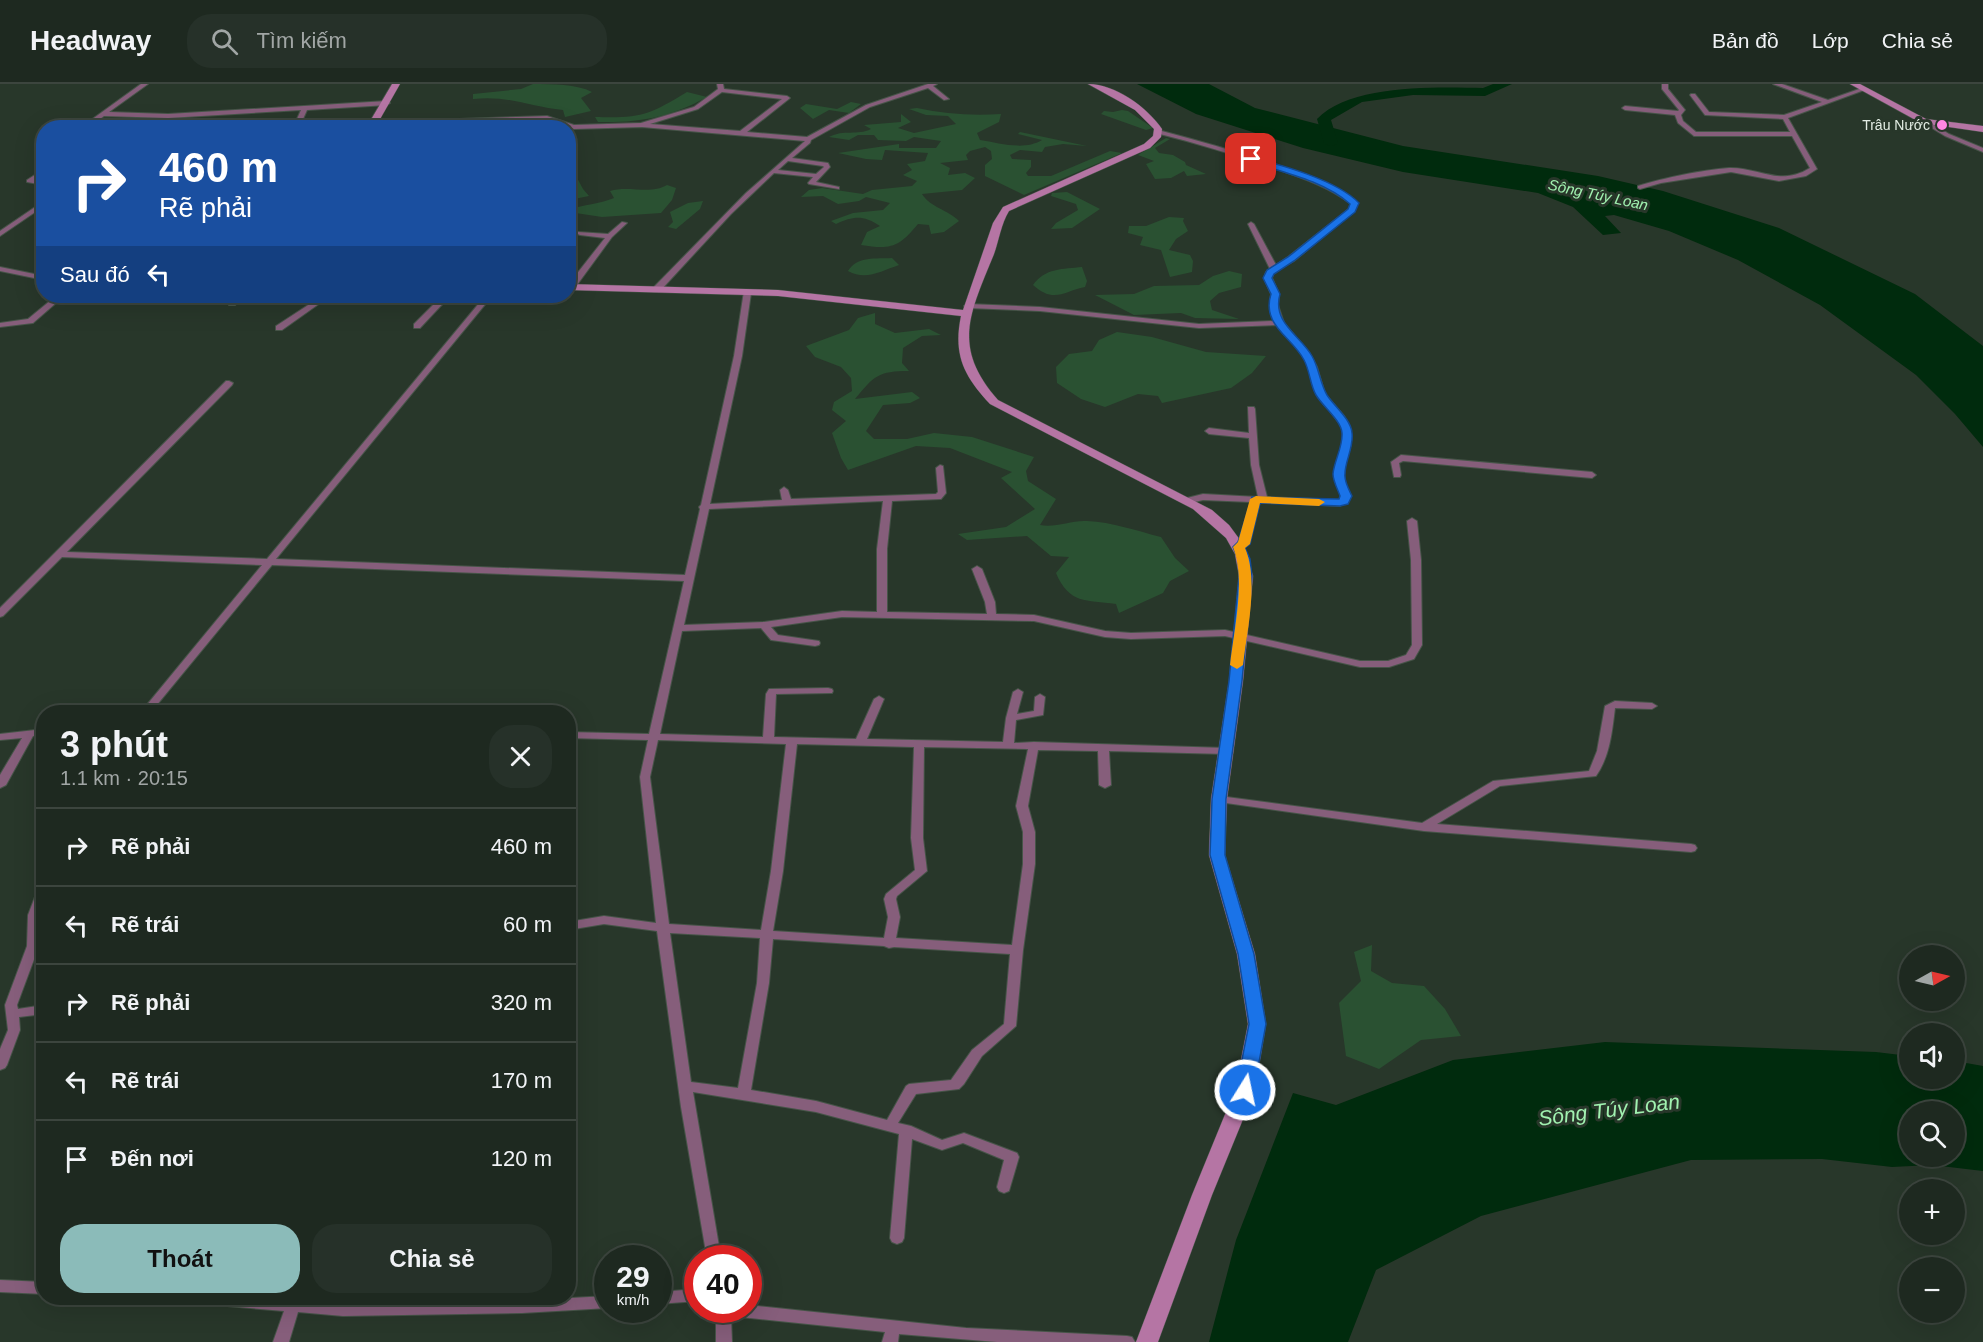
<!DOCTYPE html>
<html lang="vi">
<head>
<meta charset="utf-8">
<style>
	body { margin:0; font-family:Helvetica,sans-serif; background:#263129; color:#f1f3f6; height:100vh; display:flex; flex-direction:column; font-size:22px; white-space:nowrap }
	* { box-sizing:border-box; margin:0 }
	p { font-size:20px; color:#a1a6a5 }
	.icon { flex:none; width:33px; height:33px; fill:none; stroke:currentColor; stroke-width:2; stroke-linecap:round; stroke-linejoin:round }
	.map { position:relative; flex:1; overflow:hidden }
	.details { position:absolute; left:36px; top:621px; width:540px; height:600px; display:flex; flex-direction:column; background:#1e2920; border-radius:24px; box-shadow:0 6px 24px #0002,0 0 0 2px #3c453e }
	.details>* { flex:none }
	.guide { position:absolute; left:36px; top:36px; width:540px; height:183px; border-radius:24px; box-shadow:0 6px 24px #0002,0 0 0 2px #3c453e; background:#1a4fa0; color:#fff; overflow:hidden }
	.needle { width:39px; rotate:82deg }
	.tools { position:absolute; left:1899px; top:861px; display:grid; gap:12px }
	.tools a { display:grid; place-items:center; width:66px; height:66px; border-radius:50%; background:#1e2920; box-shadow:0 6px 24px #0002,0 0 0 2px #3c453e; font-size:30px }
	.speed { position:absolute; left:594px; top:1161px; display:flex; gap:12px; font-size:30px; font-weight:700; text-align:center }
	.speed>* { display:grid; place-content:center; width:78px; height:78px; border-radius:50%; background:#1e2920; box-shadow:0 6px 24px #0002,0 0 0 2px #3c453e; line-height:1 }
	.speed small { font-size:15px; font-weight:400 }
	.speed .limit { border:9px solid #d22; background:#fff; color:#111 }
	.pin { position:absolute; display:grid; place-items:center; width:51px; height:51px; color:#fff; margin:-26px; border-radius:12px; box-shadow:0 3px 9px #0006 }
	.me { position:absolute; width:66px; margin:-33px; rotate:10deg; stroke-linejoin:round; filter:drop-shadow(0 0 4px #0008) }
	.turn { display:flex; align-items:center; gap:21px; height:126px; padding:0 24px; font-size:27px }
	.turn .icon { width:78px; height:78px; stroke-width:2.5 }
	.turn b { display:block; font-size:42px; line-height:51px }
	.then { display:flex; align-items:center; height:57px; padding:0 24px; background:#0003; gap:12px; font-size:22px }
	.round { display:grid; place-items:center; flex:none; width:63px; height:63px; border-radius:24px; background:#263129 }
	.summary { display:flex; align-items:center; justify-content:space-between; height:102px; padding:0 24px }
	h1 { font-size:36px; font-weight:800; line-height:45px }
	.button { display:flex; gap:12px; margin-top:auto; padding:12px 24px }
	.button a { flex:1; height:69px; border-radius:24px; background:#8bbbb9; color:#111; font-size:24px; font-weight:800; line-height:69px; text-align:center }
	.button a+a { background:#263129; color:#f1f3f6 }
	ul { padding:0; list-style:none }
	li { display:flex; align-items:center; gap:18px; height:78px; padding:0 24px; border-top:2px solid #3c453e }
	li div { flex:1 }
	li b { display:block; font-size:22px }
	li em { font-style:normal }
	header { display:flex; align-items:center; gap:36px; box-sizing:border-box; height:84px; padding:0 30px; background:#1e2920; border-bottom:2px solid #3c453e }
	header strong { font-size:28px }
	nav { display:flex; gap:33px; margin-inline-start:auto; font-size:21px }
	.search { width:420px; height:54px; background:#263129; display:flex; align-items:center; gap:15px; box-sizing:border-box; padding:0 21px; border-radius:24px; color:#a1a6a5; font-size:22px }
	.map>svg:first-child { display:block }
	.green { fill:#2a5132 }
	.water { fill:#002b0d; fill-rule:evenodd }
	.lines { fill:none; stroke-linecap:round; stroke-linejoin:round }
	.river { fill:#002b0d; fill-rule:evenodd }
	.street-casing { stroke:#465448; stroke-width:2 }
	.secondary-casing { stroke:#465448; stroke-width:1 }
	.street { fill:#865e7b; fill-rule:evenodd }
	.secondary { fill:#b575a4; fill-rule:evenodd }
	.route { fill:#1a73e8; stroke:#114b97; stroke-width:1.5 }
	.slow { fill:#f59e0b }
	.poi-dot { fill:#fe86e1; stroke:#28372a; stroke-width:2 }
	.labels { text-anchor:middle; stroke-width:6; stroke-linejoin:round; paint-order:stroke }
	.far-poi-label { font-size:14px; fill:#e3ede4; stroke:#28372a; text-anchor:end }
	.far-water-label { font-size:15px; font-style:italic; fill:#a1f2b0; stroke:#28372a }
	.near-water-label { font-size:21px; font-style:italic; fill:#a1f2b0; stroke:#28372a }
</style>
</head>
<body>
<header>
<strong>Headway</strong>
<div class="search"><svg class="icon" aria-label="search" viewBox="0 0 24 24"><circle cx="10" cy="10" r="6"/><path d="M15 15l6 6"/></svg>Tìm kiếm</div>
<nav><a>Bản đồ</a><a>Lớp</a><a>Chia sẻ</a></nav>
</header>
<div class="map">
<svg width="1983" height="1258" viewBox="0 0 1983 1258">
	<rect width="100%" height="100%" fill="#28372a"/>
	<path class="green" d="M533 0C552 0 577 0 592 8L581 14 591 27 565 33 563 26C530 23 509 11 473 15V10L521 5Z
		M687 8 707 13C671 33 640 39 598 38L595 33C642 34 647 32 687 8Z
		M851 18 861 20 849 29 829 26 813 35 800 24 806 20 837 25Z
		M917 24C945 30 972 32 1001 30L999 38 977 49 980 56C1000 59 1024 67 1042 56L1018 50 1020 48 1087 62 1063 60 1045 63 1042 68 1020 66 1010 71 1012 75 1031 76V83L1026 89 1028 92H1051L1110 67 1122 69 1024 111 985 92V81L992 75 991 67 985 63 970 67 966 71 968 76 940 79 950 84 948 91 965 89 975 94 962 106 922 110C931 124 947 125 959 137L944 148 931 150 929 141 918 140C899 163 891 166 861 161L867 148 880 142C863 131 854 132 836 140L831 137 853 129 883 126 890 119 866 113 859 117 838 120 823 112 801 113 809 106 822 104 863 110 872 106 912 102 917 97 903 91 912 86 907 80 925 77 928 69 885 66 882 76 866 75 838 69 899 60V64H936L941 57 914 53 906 57 878 56 874 51H858L849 56 829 53C844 45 857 52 871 45L864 41 901 38V30L911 38 898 44 914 49 956 40 948 32 926 31 909 25Z
		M1122 26 1128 27 1153 44 1146 46 1101 30 1104 27 1113 28Z
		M1166 54 1170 55 1155 64 1159 69 1173 71 1185 78 1186 81 1206 90 1187 92 1184 87 1171 94 1155 95 1146 80 1154 77 1138 71Z
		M568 90H575L583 105 589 112 569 116Z
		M667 101 676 104 672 116 661 129 602 133 569 128V125C584 121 599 120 614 114L610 107C629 101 650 111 667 101Z
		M1067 108 1100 125 1072 144 1051 145 1056 139 1078 126 1076 120 1051 112 1052 109Z
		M703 117 700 125 676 145 668 143 673 138 670 128 688 119Z
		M1169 133 1184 134 1183 137 1188 147 1176 155 1169 166 1190 171 1193 177 1192 188 1170 193 1161 166 1140 161 1143 153 1128 149 1129 142H1146Z
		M892 174 899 181C881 187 866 197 848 187 857 172 876 175 892 174Z
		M1082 183 1087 197 1085 203C1064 207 1054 220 1033 201 1045 184 1063 185 1082 183Z
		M1229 187 1242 190 1241 203 1219 209 1210 217 1212 226 1239 235 1195 234 1181 229 1134 231 1095 211 1134 210 1154 202 1199 201 1213 192Z
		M875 229V240L895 249 929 245 941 251 922 252 903 264 902 279 909 287C878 287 874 292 855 315L912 308 920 314 910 319 883 321 866 347 874 355H907L934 349 972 353 1034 373 1026 387 1028 397 1056 415 1040 441C1056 444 1071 436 1087 437 1112 438 1137 447 1161 453L1175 474 1189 487 1170 497 1163 509 1119 529 1116 520C1086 516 1069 520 1056 489L1069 473 1051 472 1027 452 967 456 958 450 1006 443 1035 425 1001 394 1012 388 950 364 916 362 848 386 841 374 832 349 846 337 832 326 834 318 852 307 851 294 841 283 815 273 806 262 849 246 858 234Z
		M1117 248 1152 253 1206 268 1266 272 1252 289 1231 304 1162 319 1158 312 1138 310 1105 323 1081 315 1057 299 1056 283 1069 270 1092 267 1099 256Z
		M1372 861 1371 887 1392 899 1424 902 1445 925 1461 952 1421 956 1379 985 1346 972 1339 919 1361 897 1354 868Z"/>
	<path class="water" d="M1137 0H1209L1255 24 1403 62 1598 92 1663 107 1779 144 1915 210 1983 262V363L1955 330 1916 291 1820 221 1738 176 1669 147 1614 131 1605 132 1621 149 1603 151 1573 123 1538 109 1403 88 1303 64 1196 30Z
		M1605 958 1876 968 1909 972 1910 994H1954L1955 977 1983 982V1087L1932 1081 1892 1083 1822 1075 1691 1076 1481 1132 1376 1186 1348 1258H1209L1236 1156 1293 1009 1336 1021 1453 976ZM1910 1028H1954V1072H1910Z"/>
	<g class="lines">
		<path class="river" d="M1493 0H1512L1485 12 1413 11 1362 18 1331 36 1338 59 1331 63 1324 59 1317 35C1350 0 1436 3 1483 4Z"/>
		<defs>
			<path id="street" d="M141 0H148L109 28 168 30 387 17 390 19 387 21 307 26 299 44H293L301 26 168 34 104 32 88 44H80Z
				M717 0H723L724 5 787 12 790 14 747 48 807 53 866 21 928 0H937L933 2 949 15 944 16 928 4 870 23 811 56 810 59 792 74 828 79 830 83 816 98 839 103V105L809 100 808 99 813 93 774 89 731 130 659 208H653V204L746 109 805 57 642 43 574 45 547 36 372 42 369 40 372 38 547 32 574 41 641 39 694 23 718 5ZM722 8 782 15 740 47 650 40 698 25ZM788 77 823 82 824 83 816 90 778 86Z
				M1662 0H1668V5L1685 26 1681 31 1683 37 1696 48H1790L1783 35 1705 31 1690 11 1691 10H1695L1709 28 1784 31 1822 18 1773 0H1782L1828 16 1862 4 1867 5 1788 34 1817 85 1806 92 1779 97 1731 88 1661 99 1640 105 1638 104V102C1664 94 1702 86 1729 84 1759 83 1779 103 1810 84L1792 52H1694L1678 39 1675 31 1625 26 1622 24 1625 22 1678 27 1679 26 1662 5Z
				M1922 36H1926L1949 50 1983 64V68L1945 52 1922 38Z
				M1158 46C1200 57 1242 69 1283 83 1308 91 1338 100 1357 119L1354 127 1294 177 1273 189 1272 194 1279 210 1278 221 1284 239 1310 270 1317 283 1325 310 1344 332 1350 343 1351 354 1343 392 1350 415 1340 422 1260 418 1249 460 1239 466 1234 463 1240 459 1251 418 1203 416 1186 420 1182 417 1183 415 1203 410 1258 413 1251 381 1249 354 1209 350 1205 347 1209 344 1249 349 1248 323H1254L1255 325 1259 381 1267 413 1338 416 1341 414 1335 392 1343 354 1342 343 1317 310 1309 283 1302 271 1278 241 1199 244 1040 227 968 224 964 222 968 220 1040 223 1199 240 1275 237 1270 221 1271 210 1264 194 1266 188 1270 185 1248 140 1251 138 1254 140 1276 181 1288 173 1349 125 1351 120C1329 103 1302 94 1276 85 1236 71 1196 59 1156 49V47Z
				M44 71V83L36 79Z
				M44 85V90L35 96 44 97V101L27 98V96Z
				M44 117V122L0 152V147Z
				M622 138 627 139 612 153 574 205H568V201L605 154 580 151 578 150V148L608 150Z
				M0 183 44 192V196L0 187Z
				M744 207 751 209 742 272 710 420 782 416 780 406 784 403 788 406 791 415 936 410 938 408 936 384 940 381 943 382 946 409 941 415 892 417 887 465V528L987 530 985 518 972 485 977 482 982 485 995 518 996 530 1034 531 1105 547 1131 549 1225 546 1360 577H1388L1406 571 1412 561 1411 476 1407 437 1412 434 1417 437 1421 476 1422 561 1414 575 1389 583H1360L1225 552 1131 555 1105 553 1034 537 842 533 771 543 778 551 819 557 820 559 819 561 815 562 771 556 761 544 682 547 660 650 763 653 766 610 769 605 828 604 832 605 833 607 832 609 776 610 774 653 856 655 874 615 879 612 884 615 867 655 1003 658 1006 634 1013 608 1018 605 1023 608 1017 630 1034 627 1035 613 1040 610 1045 613 1043 631 1016 636 1014 659 1034 658 1226 664 1231 667 1226 670 1109 667 1111 701 1105 704 1099 701 1098 667 1038 666 1028 722 1035 748V780L1023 866 1016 942 982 972 964 1000 959 1005 916 1010 898 1039 911 1042 942 1056 964 1049 1017 1069 1019 1073 1009 1107 1004 1109 999 1107 997 1103 1004 1076 963 1059 942 1066 912 1055 904 1154 902 1158 897 1160 892 1158 890 1154 899 1050 816 1028 693 1008 721 1174H707L681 1023 657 847 604 840 568 846V838L604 832 656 839 640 693 648 656 568 654V648L649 650 684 497 272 481 151 628H141L262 481 62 473 3 532 0 533V524L226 297H229L233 299 232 301 67 468 267 475 485 212H492L276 475 685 491 700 425 699 423 701 421 734 272ZM883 417 877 465V528L842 527 764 538 684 541 709 425ZM658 656 786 660 771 787 761 846 669 840 650 693ZM797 660 914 663 911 754 915 786 886 810 884 815 888 833 884 854 773 847 783 787ZM924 663 1028 665 1016 722 1023 748V780L1012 861 896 854 900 833 896 815 897 812 927 787 923 754ZM670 849 760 854 757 899 738 1004 691 998ZM773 855 884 862 889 864 894 863 1010 870 1004 940 972 966 951 996 909 1000 906 1002 887 1036 816 1017 751 1006 769 899Z
				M56 212H64L33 239 0 243V239L28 235Z
				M237 212H245L235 221H229V217Z
				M322 212H330L282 246H276V242Z
				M442 212H450L420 244H414V240Z
				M1401 371 1592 388 1596 391 1592 394 1403 377 1399 379 1401 391 1400 393H1394L1391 378Z
				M1615 617 1652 619 1657 622 1652 625 1615 624C1612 648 1610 672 1596 692L1500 702 1437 740 1691 760 1695 761 1697 764 1695 767 1691 768 1424 747 1219 718 1213 715 1219 712 1422 739 1493 697 1589 687 1597 667 1605 622Z
				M44 645V651L33 652 6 701 0 704V691L22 654 0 656V650Z
				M44 801V822L40 831 39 862 17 921 18 925 44 921V930L19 933 20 946 7 981 5 984 0 986V965L8 946 5 921 27 862 28 831 38 805Z
				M0 1196 44 1198V1210L0 1208Z
				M698 1205V1217L658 1220V1208Z
				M608 1212V1224L522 1229 343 1232 298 1228 289 1258H273L284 1227 204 1220 199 1218 197 1214H271L343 1220 517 1217 519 1214H533V1216Z
				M748 1221 966 1244 1127 1252 1132 1253 1135 1258H997L899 1250 898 1258H882L885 1248 731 1232 732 1258H716V1226H748Z"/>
			<path id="secondary" d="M392 0H400L375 44H366Z
				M1088 0C1115 0 1147 23 1162 45L1161 53 1150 64 1009 127C1001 140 999 156 994 170 970 229 951 263 998 316L1212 426 1229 441 1243 460 1253 492 1243 597 1227 715 1225 771 1255 870 1266 940 1255 1006 1212 1111 1158 1258H1136L1192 1111 1235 1006 1248 940 1237 870 1209 771 1211 715 1229 597 1239 492 1235 470 1226 454 1193 425 990 320C964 292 953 271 961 232L778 212 568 206V200L778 206 963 226 993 139 1003 123 1144 60 1153 52 1154 45 1135 26Z
				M1850 0H1860L1926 35 1983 42V48L1921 39Z"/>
		</defs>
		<use href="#street" class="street-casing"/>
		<use href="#secondary" class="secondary-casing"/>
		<use href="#street" class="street"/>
		<use href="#secondary" class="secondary"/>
	</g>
	<path class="route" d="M1251 73C1281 81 1337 96 1359 119L1355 128 1294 177 1274 190 1272 194 1280 210C1272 239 1300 251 1312 272 1319 284 1320 299 1327 311 1334 322 1351 335 1352 349 1354 363 1345 377 1345 390 1344 397 1349 406 1352 412L1348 420 1340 422 1260 419 1250 460 1245 464 1250 475 1252 492 1242 597 1226 715 1225 771 1254 870 1266 940 1254 1006 1251 1011 1245 1013 1239 1011 1236 1006 1249 940 1238 870 1210 771 1212 715 1229 597 1239 492 1238 475 1233 463 1238 458 1252 413 1339 415 1340 412C1338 406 1333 397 1333 390 1334 377 1343 363 1342 349 1341 336 1323 323 1316 311 1310 301 1310 287 1304 276 1292 253 1261 241 1271 210L1263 194 1267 186 1288 173 1348 125 1350 120C1323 96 1281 88 1248 77L1246 75Z"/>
	<path class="slow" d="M1256 412 1319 415 1325 418 1319 422 1260 419 1250 460 1245 464C1259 496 1247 546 1243 581L1237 585 1230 581C1234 545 1246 496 1233 463L1238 458 1250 415Z"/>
	<circle class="poi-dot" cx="1942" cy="41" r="6"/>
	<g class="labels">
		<g class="far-poi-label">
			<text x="1930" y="46">Trâu Nước</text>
		</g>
		<g class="far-water-label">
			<text transform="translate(1598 111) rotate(12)" y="5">Sông Túy Loan</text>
		</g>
		<g class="near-water-label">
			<text transform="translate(1609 1026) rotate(-7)" y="7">Sông Túy Loan</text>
		</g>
	</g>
</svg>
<div class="tools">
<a><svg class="needle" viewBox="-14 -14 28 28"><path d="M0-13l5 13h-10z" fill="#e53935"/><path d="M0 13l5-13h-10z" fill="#a1a6a5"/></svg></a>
<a><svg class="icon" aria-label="sound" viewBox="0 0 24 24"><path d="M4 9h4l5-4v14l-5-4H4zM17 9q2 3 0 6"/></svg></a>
<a><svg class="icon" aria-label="search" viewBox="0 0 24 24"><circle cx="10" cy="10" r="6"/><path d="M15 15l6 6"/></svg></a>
<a>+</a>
<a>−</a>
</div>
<div class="speed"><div>29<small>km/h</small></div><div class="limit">40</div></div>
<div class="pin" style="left:1251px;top:75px;background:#d93025"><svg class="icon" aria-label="arrive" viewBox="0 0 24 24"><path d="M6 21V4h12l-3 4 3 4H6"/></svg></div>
<svg class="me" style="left:1245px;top:1006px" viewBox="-20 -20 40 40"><circle r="17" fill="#1a73e8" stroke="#fff" stroke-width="3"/><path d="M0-11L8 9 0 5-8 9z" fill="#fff"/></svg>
<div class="guide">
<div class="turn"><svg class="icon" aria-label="right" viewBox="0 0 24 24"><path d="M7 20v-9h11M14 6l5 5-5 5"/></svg><div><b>460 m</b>Rẽ phải</div></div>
<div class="then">Sau đó<svg class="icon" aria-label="left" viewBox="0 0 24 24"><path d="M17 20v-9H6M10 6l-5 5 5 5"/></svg></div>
</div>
<section class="details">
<div class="summary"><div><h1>3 phút</h1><p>1.1 km · 20:15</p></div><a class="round"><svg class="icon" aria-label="close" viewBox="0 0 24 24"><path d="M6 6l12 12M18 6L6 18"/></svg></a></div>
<ul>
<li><svg class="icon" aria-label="right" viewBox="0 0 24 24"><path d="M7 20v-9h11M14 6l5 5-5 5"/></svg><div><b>Rẽ phải</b></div><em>460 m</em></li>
<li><svg class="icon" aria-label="left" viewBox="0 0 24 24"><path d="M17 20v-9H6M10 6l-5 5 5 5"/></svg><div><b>Rẽ trái</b></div><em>60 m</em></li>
<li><svg class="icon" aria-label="right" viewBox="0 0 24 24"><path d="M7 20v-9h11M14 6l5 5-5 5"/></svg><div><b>Rẽ phải</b></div><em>320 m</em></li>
<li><svg class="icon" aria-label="left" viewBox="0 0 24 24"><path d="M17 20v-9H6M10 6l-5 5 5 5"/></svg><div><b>Rẽ trái</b></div><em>170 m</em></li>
<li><svg class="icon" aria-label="arrive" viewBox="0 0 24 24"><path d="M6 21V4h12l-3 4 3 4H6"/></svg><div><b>Đến nơi</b></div><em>120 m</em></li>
</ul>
<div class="button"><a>Thoát</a><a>Chia sẻ</a></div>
</section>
</div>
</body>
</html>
